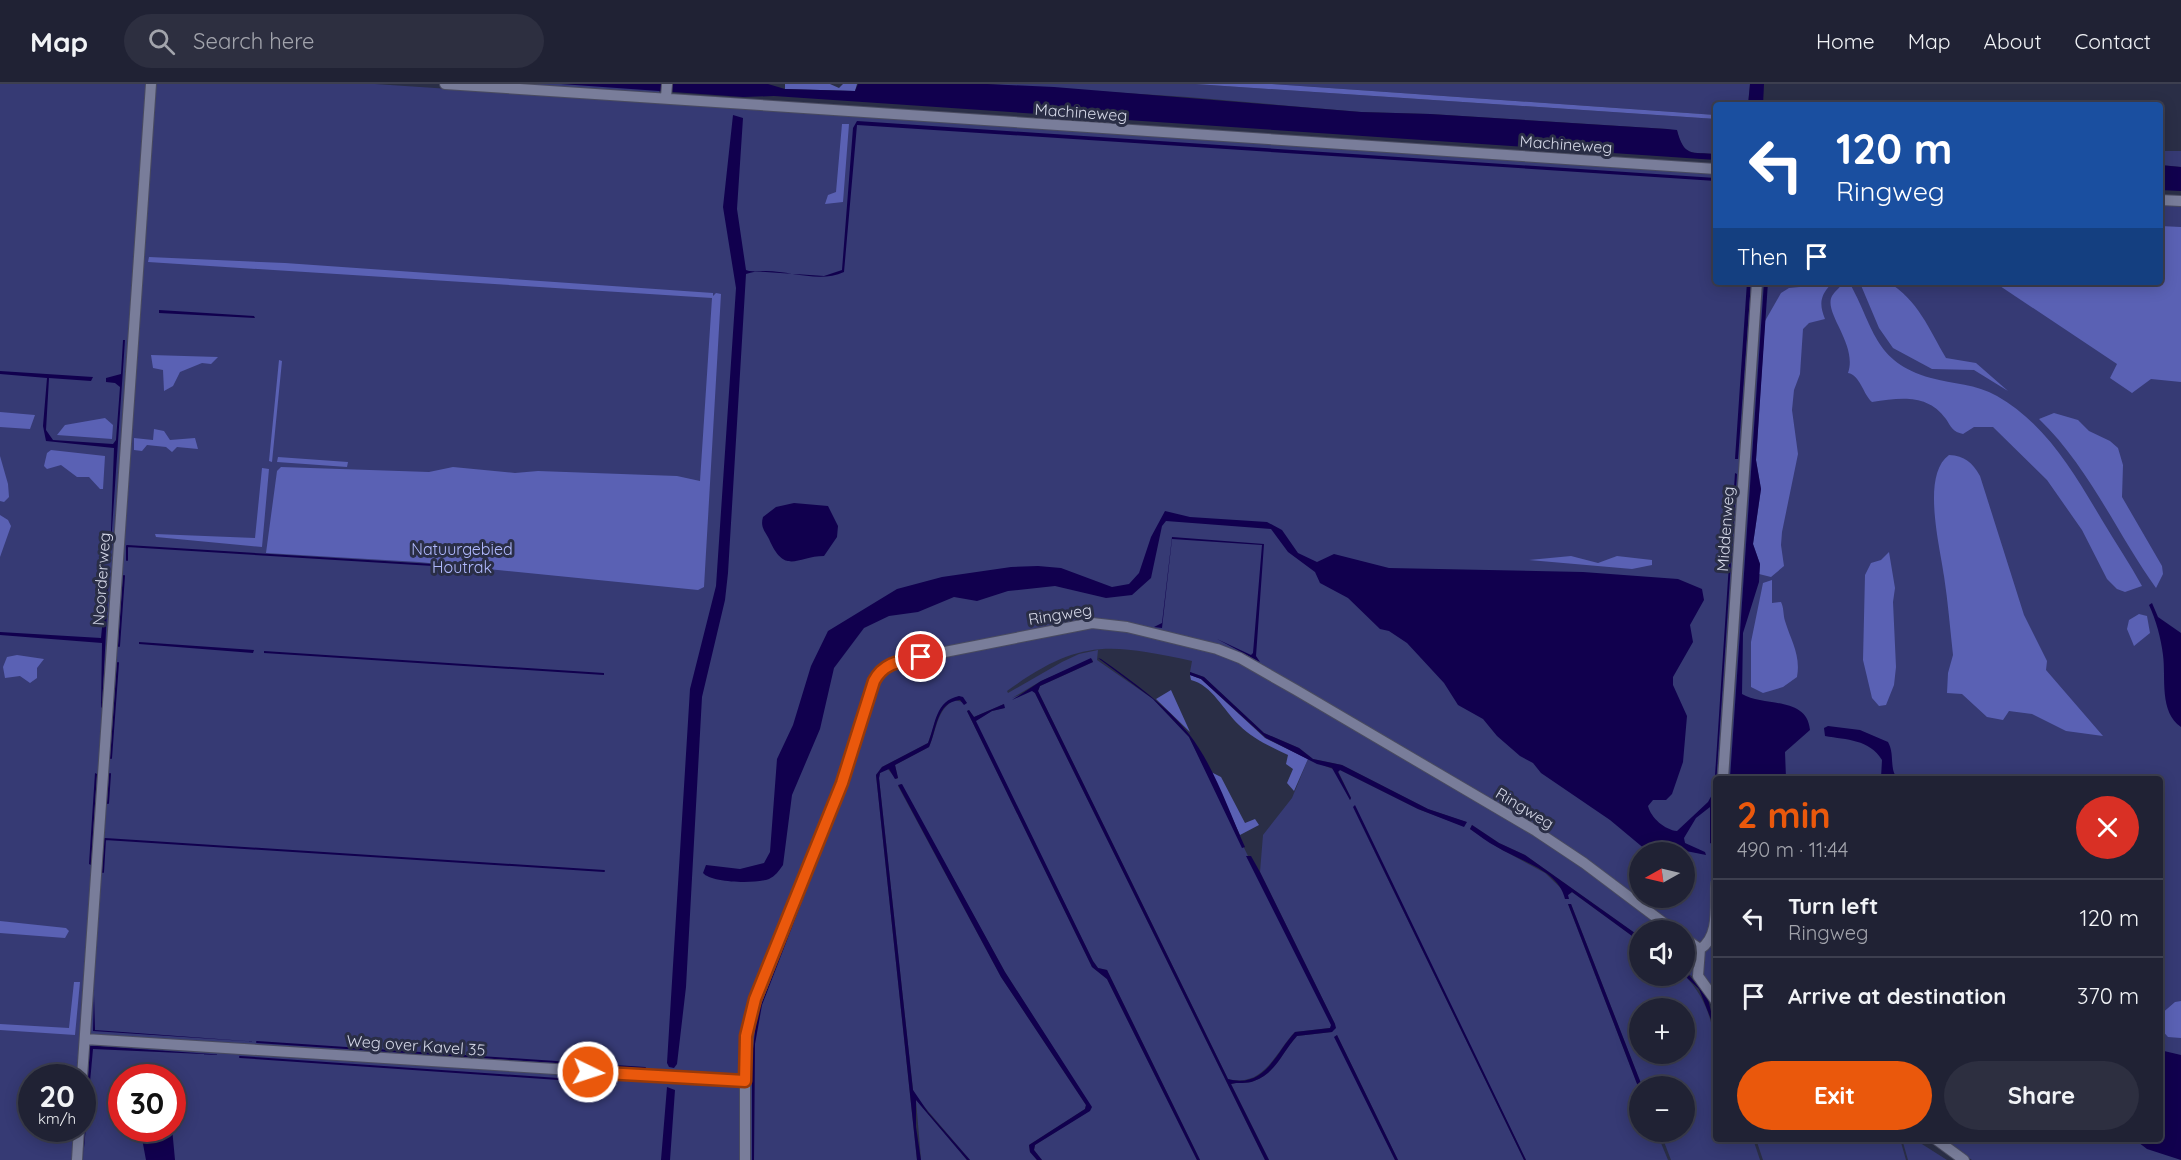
<!DOCTYPE html>
<html lang="en">
<head>
<meta charset="utf-8">
<style>
	body { margin:0; font-family:Quicksand,sans-serif; background:#2d2f40; color:#f1f3f6; height:100vh; display:flex; flex-direction:column; font-size:22px; white-space:nowrap }
	* { box-sizing:border-box; margin:0 }
	p { font-size:20px; color:#a2a4ac }
	.icon { flex:none; width:33px; height:33px; fill:none; stroke:currentColor; stroke-width:2; stroke-linecap:round; stroke-linejoin:round }
	.map { position:relative; flex:1; overflow:hidden }
	.sheet { position:absolute; left:1713px; top:692px; width:450px; height:366px; display:flex; flex-direction:column; background:#202234; border-radius:6px; box-shadow:0 3px 15px #0003,0 0 0 2px #3d3f4f }
	.sheet>* { flex:none }
	.hud { position:absolute; left:1713px; top:18px; width:450px; height:183px; border-radius:6px; box-shadow:0 3px 15px #0003,0 0 0 2px #3d3f4f; background:#1a4fa0; color:#fff; overflow:hidden }
	.needle { width:39px; rotate:262deg }
	.fabs { position:absolute; left:1629px; top:758px; display:grid; gap:12px }
	.fabs a { display:grid; place-items:center; width:66px; height:66px; border-radius:50%; background:#202234; box-shadow:0 3px 15px #0003,0 0 0 2px #3d3f4f; font-size:30px }
	.speed { position:absolute; left:18px; top:980px; display:flex; gap:12px; font-size:30px; font-weight:700; text-align:center }
	.speed>* { display:grid; place-content:center; width:78px; height:78px; border-radius:50%; background:#202234; box-shadow:0 3px 15px #0003,0 0 0 2px #3d3f4f; line-height:1 }
	.speed small { font-size:15px; font-weight:400 }
	.speed .limit { border:9px solid #d22; background:#fff; color:#111 }
	.pin { position:absolute; display:grid; place-items:center; width:51px; height:51px; color:#fff; margin:-26px; border:3px solid #fff; border-radius:50%; box-shadow:0 2px 6px #0007 }
	.me { position:absolute; width:66px; margin:-33px; rotate:94deg; stroke-linejoin:round; filter:drop-shadow(0 0 4px #0008) }
	.turn { display:flex; align-items:center; gap:21px; height:126px; padding:0 24px; font-size:27px }
	.turn .icon { width:78px; height:78px; stroke-width:2.5 }
	.turn b { display:block; font-size:42px; line-height:51px }
	.then { display:flex; align-items:center; height:57px; padding:0 24px; background:#0003; gap:12px; font-size:22px }
	.round { display:grid; place-items:center; flex:none; width:63px; height:63px; border-radius:32px; background:#2d2f40 }
	.headline { display:flex; align-items:center; justify-content:space-between; height:102px; padding:0 24px }
	h1 { font-size:36px; font-weight:700; line-height:45px; color:#ea580c }
	.cta { display:flex; gap:12px; margin-top:auto; padding:12px 24px }
	.cta a { flex:1; height:69px; border-radius:36px; background:#ea580c; color:#fff; font-size:24px; font-weight:700; line-height:69px; text-align:center }
	.cta a+a { background:#2d2f40; color:#f1f3f6 }
	ul { padding:0; list-style:none }
	li { display:flex; align-items:center; gap:18px; height:78px; padding:0 24px; border-top:2px solid #3d3f4f }
	li div { flex:1 }
	li b { display:block; font-size:22px }
	li em { font-style:normal }
	header { display:flex; align-items:center; gap:36px; box-sizing:border-box; height:84px; padding:0 30px; background:#202234; border-bottom:2px solid #3d3f4f }
	header strong { font-size:28px }
	nav { display:flex; gap:33px; margin-inline-start:auto; font-size:21px }
	.search { width:420px; height:54px; background:#2d2f40; display:flex; align-items:center; gap:15px; box-sizing:border-box; padding:0 21px; border-radius:33px; color:#a2a4ac; font-size:22px }
	.map>svg:first-child { display:block }
	.green { fill:#363a74; fill-rule:evenodd }
	.forest { fill:#5a61b4 }
	.water { fill:#11004e }
	.lines { fill:none; stroke-linecap:round; stroke-linejoin:round }
	.stream { stroke:#11004e; stroke-width:2 }
	.minor-casing { stroke:#494b60; stroke-width:12 }
	.minor { stroke:#797d9a; stroke-width:10 }
	.route-casing { stroke:#983908; stroke-width:15 }
	.route { stroke:#ea580c; stroke-width:10 }
	.labels { text-anchor:middle; stroke-width:6; stroke-linejoin:round; paint-order:stroke }
	.street-label { font-size:16px; fill:#d4d7e7; stroke:#2a2e46 }
	.park-label { font-size:16px; fill:#b1bafe; stroke:#2a2e46 }
</style>
</head>
<body>
<header>
<strong>Map</strong>
<div class="search"><svg class="icon" aria-label="search" viewBox="0 0 24 24"><circle cx="10" cy="10" r="6"/><path d="M15 15l6 6"/></svg>Search here</div>
<nav><a>Home</a><a>Map</a><a>About</a><a>Contact</a></nav>
</header>
<div class="map">
<svg width="2181" height="1076" viewBox="0 0 2181 1076">
	<rect width="100%" height="100%" fill="#2a2e46"/>
	<path class="green" d="M0 0H375L1716 89V198H1754L1721 694H1716V761L1711 841 1695 895 1685 886 1684 846H1640L1639 852 1525 771 1499 759 1472 741 1470 745 1497 763 1545 789 1568 811 1572 808 1639 857 1640 891H1684C1727 933 1716 999 1716 1054L1753 1055 1760 1076H1671L1660 1047H1684V1002H1642L1571 820H1568L1639 1005 1640 1047H1656L1668 1076H1526L1353 723 1524 1076H1398L1337 951 1335 953 1395 1076H1269L1231 1000C1237 998 1246 1000 1254 997 1276 989 1283 967 1297 952L1332 948 1335 940 1260 788 1263 751 1292 714 1308 675 1335 686 1350 716 1351 714 1338 687 1340 686 1418 725 1463 742 1466 738 1428 725 1342 681 1313 675 1299 664 1264 649 1204 593 1190 588 1192 577C1108 559 1079 555 1007 607L1008 609 1062 578 1079 570 1098 566 1097 576 1153 615 1189 653 1332 941 1330 944 1295 948C1275 968 1265 1004 1228 995L1038 607 1040 602 1093 578 1092 575 1041 597 1012 614 1032 606 1035 609 1265 1076H1200L1107 886 1098 884 1093 877 975 637 992 627 1004 624V620L974 633 969 626 967 627 1092 883 1107 895 1197 1076H1042L1034 1066 1035 1061 1089 1027 1091 1023 1005 888 901 700 898 702 1001 893 1086 1021 1085 1025 1029 1061 1030 1068 1037 1076H970L916 1013 913 1006 879 694 880 689 887 684 896 695 898 694 895 681 929 663C937 646 936 627 954 616L967 619 959 612C933 628 938 633 928 659L882 683 876 691 917 1076H0ZM1640 768H1684V813H1640ZM1640 924H1684V969H1640ZM32 993H82V1044H32ZM122 993H172V1044H122Z
		M480 0H660L659 10Z
		M987 0H1195L1716 35V70C1691 68 1684 73 1677 47L1667 45 1430 30 1361 28 1187 13Z
		M1272 0H1750L1748 21H1716V31Z
		M2160 67H2181V83L2160 81Z
		M2160 119 2181 121V1076H1972L1939 1055 2160 1054V694H1726L1760 198H2160Z
		M1716 842V913L1702 892 1704 867Z
		M916 1016 918 1018 967 1076H921Z
		M1756 1055H1900L1906 1076H1763Z
		M1902 1055H1914L1947 1076H1908Z"/>
	<path class="forest" d="M785 0H830L839 4 843 0H857L855 7 785 5Z
		M1195 0H1272L1716 31V35Z
		M842 40H849L843 118 825 120 828 111 836 108Z
		M2160 142 2181 143V298L2151 295 2132 309 2110 294 2117 280 1994 198H2160Z
		M149 173 285 179 713 209V212L716 209 721 210 704 503 698 506 419 478 266 469 277 387 281 383 429 388 453 383 515 389 538 387 677 392 700 397 712 214 148 178Z
		M1845 198H1849C1874 242 1873 278 1931 294 1953 300 1976 300 1997 312 2046 340 2074 389 2102 436 2115 458 2130 480 2142 502L2125 508 2117 505 2107 495 2082 446 2047 396 1993 343H1974L1963 350C1953 348 1951 343 1946 335 1927 309 1900 314 1872 318 1863 310 1860 291 1848 289 1858 260 1823 229 1832 212 1835 207 1841 202 1845 198Z
		M1888 198C1918 216 1929 245 1946 274L1976 279 2008 307 1974 286 1932 285 1893 264 1879 244 1860 199Z
		M1831 200C1820 212 1819 220 1825 235L1809 239 1803 245 1800 290 1794 306 1792 326 1798 370 1782 448 1781 461 1784 482 1771 493 1759 490 1760 480 1753 460 1761 405 1756 376 1765 237 1781 209 1789 204Z
		M151 271 218 273 211 280 202 279 180 288 173 302 164 307 163 286 153 284Z
		M279 276 282 277 272 378 269 377Z
		M0 328 35 331 30 345 0 343Z
		M2054 329 2078 336 2089 347 2110 357 2118 364 2123 381 2122 413 2162 482 2163 490 2156 504C2116 448 2089 383 2039 335Z
		M105 334 113 341 112 355 57 351 65 341Z
		M154 345 164 347 170 356 195 354 198 365 177 363 172 368 166 363 147 361 142 367 134 366V354L153 356Z
		M51 366 105 372 103 405H100L89 393H77L61 381 47 385 44 382 47 369Z
		M1949 371C1965 372 1972 378 1980 392L2024 531 2047 577 2046 586 2103 652 2066 647 2032 630 2009 627 2003 636 1987 633 1962 610 1947 609 1948 589 1953 571C1950 544 1948 518 1944 492 1940 462 1921 391 1949 371Z
		M0 372 8 400 9 413 4 418 0 417Z
		M278 373 348 378 347 383 277 378Z
		M262 384 269 385 262 463 156 453 155 450 255 454Z
		M0 431 8 436 11 442 0 473Z
		M1889 468 1895 504 1893 518 1896 583 1894 601 1886 621 1879 622 1872 614 1863 576 1865 491 1871 479 1881 476Z
		M1571 472 1598 479 1617 472 1652 476V481L1632 485 1529 476Z
		M1772 496V519L1781 518C1784 524 1783 530 1785 537 1791 557 1801 571 1797 593L1783 603 1763 609 1751 603V558L1763 499Z
		M2139 530 2147 532 2150 549 2134 562 2127 545 2129 536Z
		M17 571 44 575 37 584V594L30 599 20 592 5 594 3 583 7 573Z
		M1190 591 1201 595 1265 654 1308 675 1294 707 1287 699 1293 685 1286 680 1288 671C1271 663 1253 655 1239 641 1224 627 1212 601 1191 596Z
		M1171 606 1190 648 1156 615Z
		M1211 688 1221 693 1245 739 1255 735 1259 741 1240 751Z
		M0 837 66 844 69 847 65 854 0 849Z
		M74 898H80L75 951 0 946V940L69 944Z
		M2181 917V954L2168 953 2160 944V931L2175 918Z"/>
	<path class="water" d="M561 0H768L785 5 855 7 858 0H987L1054 3 1361 28 1430 30 1667 45 1677 46C1684 73 1691 68 1716 70V76L774 12 743 13Z
		M1750 0H1764L1763 21H1748Z
		M733 31 743 34 737 125 746 186 749 187 824 192 842 186 853 44 857 37 1716 94V97L857 41 844 188C813 202 777 179 746 190L728 489 725 516 702 613 686 903 677 980 674 984 669 983 667 979 690 605 716 502 736 204 723 123Z
		M2160 81 2181 83V107L2160 106Z
		M1747 198H1751L1738 375H1735Z
		M1764 198H1768L1756 376 1761 405 1753 460 1760 480 1759 498 1743 549 1742 610C1764 623 1807 612 1810 646L1785 668 1786 694H1730Z
		M159 226 254 232 255 234 159 229Z
		M123 256H125L110 474 114 364 46 357 43 342 47 294 0 290V287L93 293 91 297 49 294 46 346 53 356 113 360 116 356 120 303 115 299 106 298V294L121 290Z
		M1735 389 1737 390 1712 760 1710 759V723L1696 734 1684 754 1685 759 1705 768 1706 771 1686 767 1646 766 1610 736 1541 689 1533 679 1520 672 1497 652 1483 635 1458 621 1444 599 1407 559 1389 547 1380 545 1348 514 1320 499 1315 488 1288 468 1271 445 1166 437 1162 442 1151 494 1132 511 1106 514 1055 502 1008 507 977 517 954 513 918 528 889 532 864 544 834 584 820 645 792 711 783 781C779 787 775 792 769 795 756 800 711 799 703 789L706 781 740 785 764 779 770 768 777 675 793 641 811 582 828 547 897 505 942 493 1011 483 1038 482 1061 484 1112 503 1129 500 1139 489 1151 453 1165 427 1190 433 1267 438 1282 446 1298 469 1317 478 1334 470 1389 484 1583 488 1678 495 1702 505 1704 516 1690 541 1693 558 1673 593V601L1687 632 1683 678 1672 710 1666 716H1653L1648 722C1651 734 1665 746 1677 747L1708 718 1714 707Z
		M794 419 828 422 838 442 837 453 824 472C797 472 785 492 769 455 765 447 760 443 763 433L776 423Z
		M1172 453 1264 460 1256 572 1260 578 1217 555 1251 571 1253 569 1262 461 1172 455 1162 544 1154 543 1162 539Z
		M109 490 102 623 101 624 102 559 0 551V548L101 554 107 491Z
		M2152 519 2158 533 2181 549V643C2159 628 2166 594 2163 571 2161 554 2156 536 2149 521Z
		M139 558 254 566 253 569 139 560Z
		M264 567 604 589V591L264 569Z
		M1091 574 1093 578 1040 602 1038 607 1228 995C1265 1005 1276 968 1295 948L1330 944 1331 941 1246 772H1251L1260 788 1335 940 1336 944 1332 948 1297 952C1283 967 1276 989 1254 997 1247 1000 1237 998 1231 1000L1269 1076H1265L1035 609 1032 607 1012 616 1041 597Z
		M1098 574 1101 575C1133 598 1165 620 1189 650 1214 682 1229 727 1245 763L1242 764 1189 653 1153 615Z
		M1190 588 1204 593 1264 649 1299 664 1313 675 1342 681 1428 725 1467 738 1464 743 1418 725 1340 686 1338 688 1351 714 1350 716 1332 684 1317 680 1266 654 1201 595 1190 591Z
		M959 612 963 613 967 619 964 621 960 616C936 618 937 646 929 663L895 681 898 694 895 695 889 685 880 689 879 694 913 1006 928 1028 970 1076H967L916 1016V1043L921 1076H917L876 691 882 683 928 659C936 640 935 617 959 612Z
		M1004 620 1005 624 992 627 976 637 1093 877 1098 884 1107 886 1200 1076H1197L1107 895 1092 883 967 627 969 626 974 633Z
		M1828 642 1860 646 1888 658C1895 670 1889 684 1897 694H1881L1882 676C1869 655 1847 656 1825 652L1824 644Z
		M95 689 97 690 91 781 89 780Z
		M849 695 762 921 755 960 754 1076H752V973L757 931Z
		M902 700 1005 888 1092 1023 1090 1027 1035 1061 1034 1066 1042 1076H1037L1030 1068 1029 1061 1085 1025 1086 1021 1001 893 898 701Z
		M1355 721 1526 1076H1524L1353 723Z
		M1472 741 1499 759 1525 771 1639 852V857L1572 808 1568 811 1569 815H1565C1559 786 1519 777 1497 763 1487 758 1479 751 1470 745Z
		M1568 820H1571L1642 1002 1639 1005Z
		M1685 886 1708 915 1716 948 1699 905 1684 891Z
		M94 911 95 946 258 958 93 947Z
		M1337 951 1398 1076H1395L1334 953Z
		M90 962H97L225 971 93 965 83 1075Z
		M2160 964 2164 967 2181 971V1076L2147 1065 2134 1055 2160 1054Z
		M667 1003 675 1006 670 1076H661Z
		M140 1044H172L175 1076H146Z"/>
	<g class="lines">
		<path class="stream" d="M127 476V462L433 481 452 485
			M119 562 124 492
			M111 674 118 579
			M108 719 110 690
			M103 788 105 755 604 787
			M257 958 645 984
			M240 973 616 999"/>
		<defs>
			<path id="minor" d="M445 0 1716 85
				M666 13 667 0
				M2160 116 2181 117
				M1723 694 1757 198
				M1684 854 1700 865
				M1700 865C1720 853 1715 821 1716 800
				M1700 865 1698 892 1716 917
				M85 955 745 997
				M82 993 151 0
				M1934 1054 1964 1076
				M77 1076 79 1044
				M745 1076V961L752 927 841 699 874 597 882 585 899 577 1092 539 1127 543 1217 565 1240 574 1296 606 1536 747 1584 779 1673 846"/>
		</defs>
		<use href="#minor" class="minor-casing"/>
		<use href="#minor" class="minor"/>
	</g>
	<g class="lines">
		<defs>
			<path id="route" d="M588 988 745 997 746 952 755 915 842 699 874 597C884 578 901 577 921 573"/>
		</defs>
		<use href="#route" class="route-casing"/>
		<use href="#route" class="route"/>
	</g>
	<g class="labels">
		<g class="street-label">
			<text transform="translate(1081 28) rotate(4)" y="6">Machineweg</text>
			<text transform="translate(1566 60) rotate(4)" y="6">Machineweg</text>
			<text transform="translate(1725 445) rotate(-86)" y="6">Middenweg</text>
			<text transform="translate(101 495) rotate(-86)" y="6">Noorderweg</text>
			<text transform="translate(1060 530) rotate(-9)" y="6">Ringweg</text>
			<text transform="translate(1525 724) rotate(31)" y="6">Ringweg</text>
			<text transform="translate(416 961) rotate(4)" y="6">Weg over Kavel 35</text>
		</g>
		<g class="park-label">
			<text x="462" y="471">Natuurgebied<tspan x="462" dy="18">Houtrak</tspan></text>
		</g>
	</g>
</svg>
<div class="fabs">
<a><svg class="needle" viewBox="-14 -14 28 28"><path d="M0-13l5 13h-10z" fill="#e53935"/><path d="M0 13l5-13h-10z" fill="#a2a4ac"/></svg></a>
<a><svg class="icon" aria-label="sound" viewBox="0 0 24 24"><path d="M4 9h4l5-4v14l-5-4H4zM17 9q2 3 0 6"/></svg></a>
<a>+</a>
<a>−</a>
</div>
<div class="speed"><div>20<small>km/h</small></div><div class="limit">30</div></div>
<div class="pin" style="left:921px;top:573px;background:#d93025"><svg class="icon" aria-label="arrive" viewBox="0 0 24 24"><path d="M6 21V4h12l-3 4 3 4H6"/></svg></div>
<svg class="me" style="left:588px;top:988px" viewBox="-20 -20 40 40"><circle r="17" fill="#ea580c" stroke="#fff" stroke-width="3"/><path d="M0-11L8 9 0 5-8 9z" fill="#fff"/></svg>
<div class="hud">
<div class="turn"><svg class="icon" aria-label="left" viewBox="0 0 24 24"><path d="M17 20v-9H6M10 6l-5 5 5 5"/></svg><div><b>120 m</b>Ringweg</div></div>
<div class="then">Then<svg class="icon" aria-label="arrive" viewBox="0 0 24 24"><path d="M6 21V4h12l-3 4 3 4H6"/></svg></div>
</div>
<section class="sheet">
<div class="headline"><div><h1>2 min</h1><p>490 m · 11:44</p></div><a class="round" style="background:#d93025;color:#fff"><svg class="icon" aria-label="close" viewBox="0 0 24 24"><path d="M6 6l12 12M18 6L6 18"/></svg></a></div>
<ul>
<li><svg class="icon" aria-label="left" viewBox="0 0 24 24"><path d="M17 20v-9H6M10 6l-5 5 5 5"/></svg><div><b>Turn left</b><p>Ringweg</p></div><em>120 m</em></li>
<li><svg class="icon" aria-label="arrive" viewBox="0 0 24 24"><path d="M6 21V4h12l-3 4 3 4H6"/></svg><div><b>Arrive at destination</b></div><em>370 m</em></li>
</ul>
<div class="cta"><a>Exit</a><a>Share</a></div>
</section>
</div>
</body>
</html>
